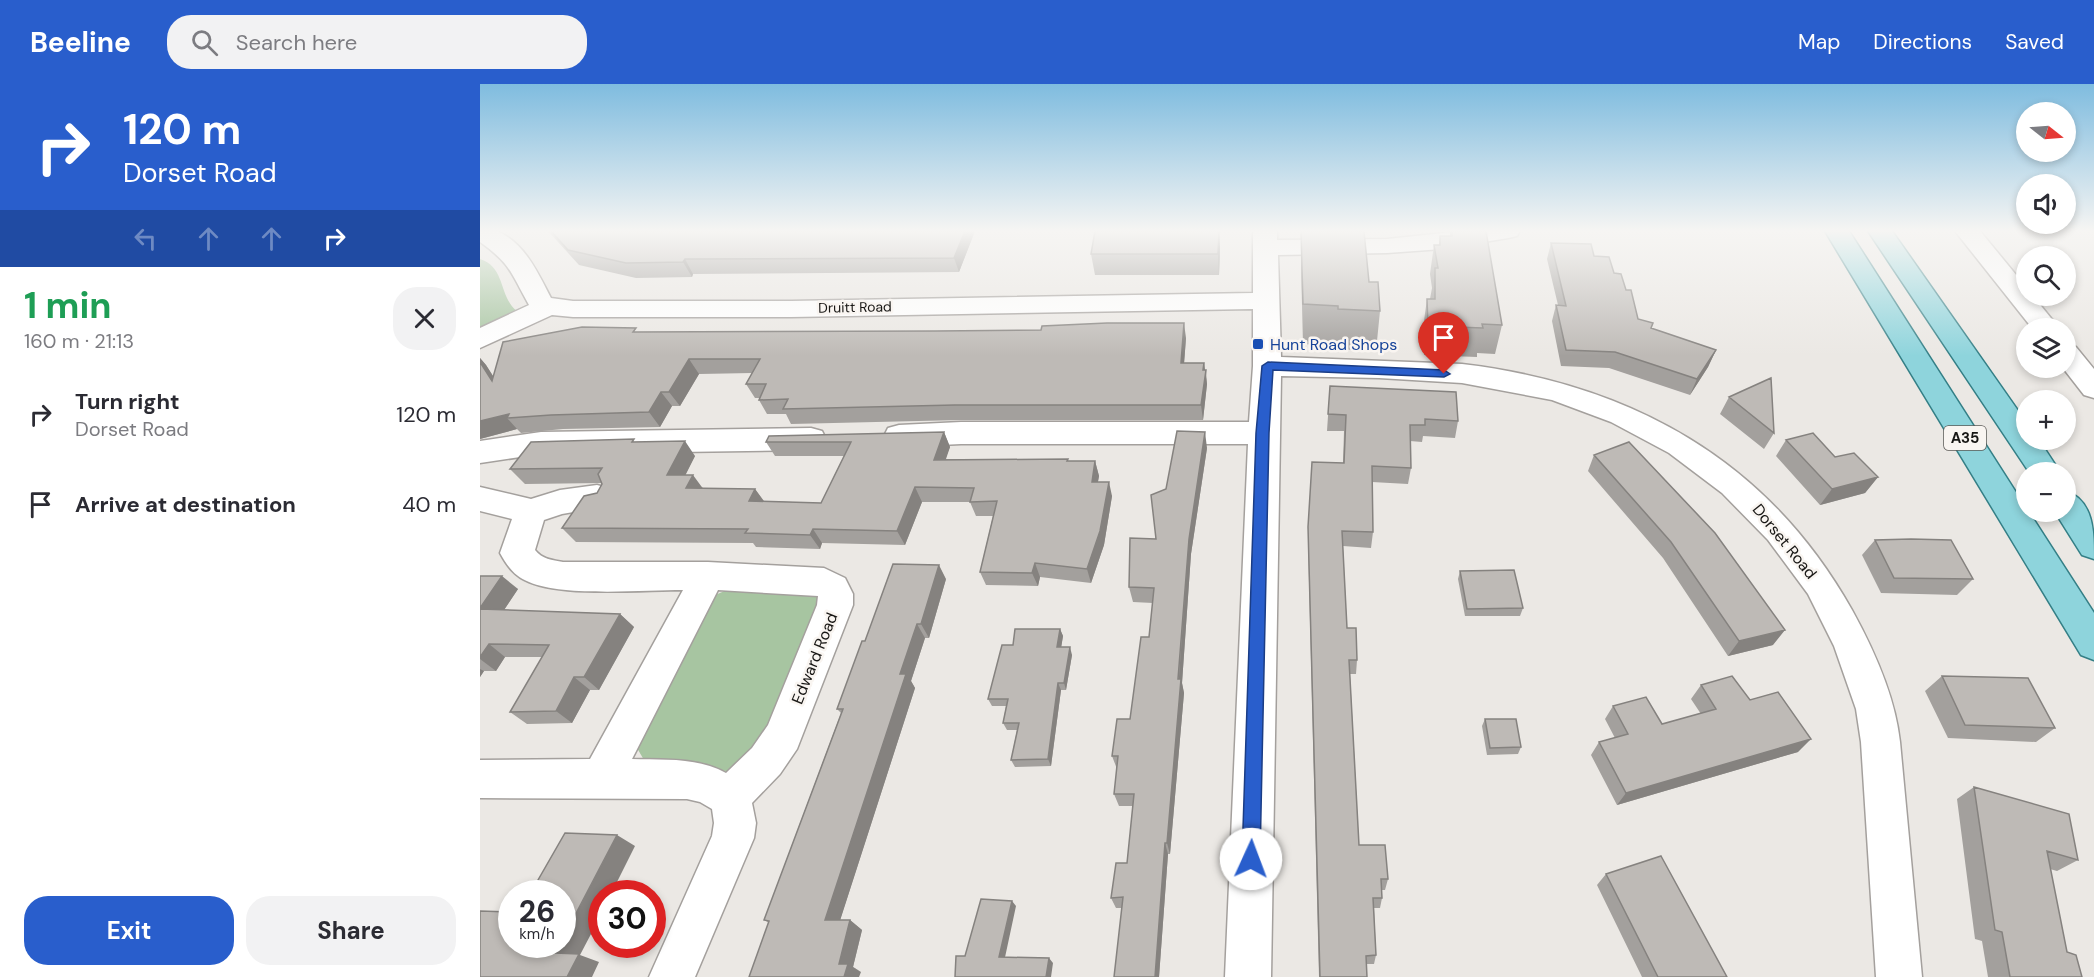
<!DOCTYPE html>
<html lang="en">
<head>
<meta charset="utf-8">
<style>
	body { margin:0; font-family:"DM Sans",sans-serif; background:#f2f2f3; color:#2b2b33; height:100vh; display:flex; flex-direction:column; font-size:22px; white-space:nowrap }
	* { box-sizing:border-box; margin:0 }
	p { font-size:20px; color:#7c7c81 }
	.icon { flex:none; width:33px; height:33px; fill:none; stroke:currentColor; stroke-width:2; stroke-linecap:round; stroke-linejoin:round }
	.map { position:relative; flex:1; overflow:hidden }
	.drawer { display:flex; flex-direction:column; background:#fff; width:480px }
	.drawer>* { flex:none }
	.guide { background:#295ecc; color:#fff; overflow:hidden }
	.needle { width:39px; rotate:107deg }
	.tools { position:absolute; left:1536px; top:18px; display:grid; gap:12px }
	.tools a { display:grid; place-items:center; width:60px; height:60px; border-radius:50%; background:#fff; box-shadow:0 3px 9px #0003; font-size:30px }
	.speed { position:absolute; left:18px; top:796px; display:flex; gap:12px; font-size:30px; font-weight:700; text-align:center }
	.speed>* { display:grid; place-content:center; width:78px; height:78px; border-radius:50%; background:#fff; box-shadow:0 3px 9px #0003; line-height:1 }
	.speed small { font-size:15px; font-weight:400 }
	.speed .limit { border:9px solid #d22; background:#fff; color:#111 }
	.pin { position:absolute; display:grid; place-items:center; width:51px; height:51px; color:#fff; margin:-62px -26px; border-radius:50% 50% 50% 0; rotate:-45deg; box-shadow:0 0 6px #0007 }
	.pin .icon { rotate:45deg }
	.me { position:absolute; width:66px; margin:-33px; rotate:2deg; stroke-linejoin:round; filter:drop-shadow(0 0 4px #0008) }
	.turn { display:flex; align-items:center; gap:21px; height:126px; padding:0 24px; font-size:27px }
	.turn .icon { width:78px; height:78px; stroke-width:2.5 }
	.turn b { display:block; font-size:42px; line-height:51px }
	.lanes { display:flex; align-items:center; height:57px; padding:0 24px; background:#0003; justify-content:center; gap:30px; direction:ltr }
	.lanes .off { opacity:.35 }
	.round { display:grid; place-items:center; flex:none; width:63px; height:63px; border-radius:24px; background:#f2f2f3 }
	.head { display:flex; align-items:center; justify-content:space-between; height:102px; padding:0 24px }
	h1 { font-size:36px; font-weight:700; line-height:45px; color:#1e9e55 }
	.primary-button { display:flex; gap:12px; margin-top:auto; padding:12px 24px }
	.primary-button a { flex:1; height:69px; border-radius:24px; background:#295ecc; color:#fff; font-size:24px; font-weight:700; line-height:69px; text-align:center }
	.primary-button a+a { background:#f2f2f3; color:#2b2b33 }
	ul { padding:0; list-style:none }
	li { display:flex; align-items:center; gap:18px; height:90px; padding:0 24px }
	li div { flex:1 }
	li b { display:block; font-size:22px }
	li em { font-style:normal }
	header { display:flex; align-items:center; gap:36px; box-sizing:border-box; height:84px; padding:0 30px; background:#295ecc; color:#fff }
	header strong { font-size:28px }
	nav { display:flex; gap:33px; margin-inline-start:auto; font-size:21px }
	.search { width:420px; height:54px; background:#f2f2f3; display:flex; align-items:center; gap:15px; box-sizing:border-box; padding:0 21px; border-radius:24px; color:#7c7c81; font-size:22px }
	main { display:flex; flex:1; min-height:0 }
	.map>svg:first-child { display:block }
	.green { fill:#a7c5a1 }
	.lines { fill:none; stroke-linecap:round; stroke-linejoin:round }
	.minor-casing { stroke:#a4a09d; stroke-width:3 }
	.major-casing { stroke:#347f86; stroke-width:3 }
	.minor { fill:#fff; fill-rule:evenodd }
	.major { fill:#8ed4dc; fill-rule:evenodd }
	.wall { fill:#a3a09d }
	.shaded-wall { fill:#85827f }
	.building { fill:#bebab6; stroke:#85827f; stroke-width:1.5 }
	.route { fill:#295ecc; stroke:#1b3d85; stroke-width:1.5 }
	.transit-dot { fill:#1a4fb4; stroke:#f9f5f1; stroke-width:2 }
	.labels { text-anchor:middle; stroke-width:5; stroke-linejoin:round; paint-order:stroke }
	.far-street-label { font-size:14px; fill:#171614; stroke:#f9f5f1 }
	.shield { fill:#f9f5f1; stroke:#5b5956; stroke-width:1.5 }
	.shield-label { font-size:15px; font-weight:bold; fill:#171614 }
	.transit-label { font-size:16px; fill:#164399; stroke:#f9f5f1; text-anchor:start }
	.street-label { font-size:16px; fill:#171614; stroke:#f9f5f1 }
</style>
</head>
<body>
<header>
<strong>Beeline</strong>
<div class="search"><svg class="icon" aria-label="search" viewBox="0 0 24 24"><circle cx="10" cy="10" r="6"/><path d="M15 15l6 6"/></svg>Search here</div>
<nav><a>Map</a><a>Directions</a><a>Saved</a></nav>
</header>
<main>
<section class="drawer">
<div class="guide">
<div class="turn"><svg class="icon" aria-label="right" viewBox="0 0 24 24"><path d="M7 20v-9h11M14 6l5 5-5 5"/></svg><div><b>120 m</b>Dorset Road</div></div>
<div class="lanes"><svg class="icon off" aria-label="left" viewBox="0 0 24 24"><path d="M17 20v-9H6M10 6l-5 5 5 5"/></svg><svg class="icon off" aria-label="ahead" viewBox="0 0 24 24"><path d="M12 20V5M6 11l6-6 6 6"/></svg><svg class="icon off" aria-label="ahead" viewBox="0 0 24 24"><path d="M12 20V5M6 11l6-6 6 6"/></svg><svg class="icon" aria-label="right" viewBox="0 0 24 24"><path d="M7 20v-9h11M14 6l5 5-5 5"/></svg></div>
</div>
<div class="head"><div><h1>1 min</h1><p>160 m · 21:13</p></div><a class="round"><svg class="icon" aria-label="close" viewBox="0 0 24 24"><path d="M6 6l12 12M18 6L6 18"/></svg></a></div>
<ul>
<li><svg class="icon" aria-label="right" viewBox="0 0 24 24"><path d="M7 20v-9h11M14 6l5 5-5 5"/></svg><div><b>Turn right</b><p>Dorset Road</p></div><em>120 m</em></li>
<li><svg class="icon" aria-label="arrive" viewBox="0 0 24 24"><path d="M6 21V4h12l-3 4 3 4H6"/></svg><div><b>Arrive at destination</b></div><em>40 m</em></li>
</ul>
<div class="primary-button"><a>Exit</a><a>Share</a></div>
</section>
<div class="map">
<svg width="1614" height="893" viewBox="0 0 1614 893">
	<rect width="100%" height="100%" fill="#ebe8e4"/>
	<path class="green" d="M0 175C26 183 19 214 37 227L0 247Z
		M249 505 334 509 339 516 290 648 253 688 164 676 157 664 233 512Z"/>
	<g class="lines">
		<defs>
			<path id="minor" d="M0 147C6 147 14 146 19 148 45 160 58 189 71 214L93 217H311L773 209V147H797V156L907 155 982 147H1040L1037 152 1028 154 962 165 907 169 798 171 801 273 982 280C1151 300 1288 376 1372 526 1394 566 1415 612 1420 658L1442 893H1396L1381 658 1376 625 1354 562 1328 510 1288 456 1242 409 1189 369 1131 338 1072 316 982 299 899 294 801 292 791 893H745L768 360H481L419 363 408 360 404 352 408 344 419 341 481 338H769L773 282V225L311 233H93L72 231 0 264V244L49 221C31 189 31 180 0 158Z
				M1475 147H1500L1546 203V212H1553L1579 244H1552Z
				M1586 260 1596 263 1614 285V314L1604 311 1583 284H1586Z
				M331 344 342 347 346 355 342 363 331 366 61 370 0 379V357L61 348Z
				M117 401 128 404 133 413 128 422 82 430 64 436 55 466C62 475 72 476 83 478H228L344 484 365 494 373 510V521L317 665 300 690 272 719 276 739 274 754 215 893H169L232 752 234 739 232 725 220 718 207 715 0 714V676L110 675 203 506C163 506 84 513 49 498 35 493 27 482 20 469L32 435 0 427V403L51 415 80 406ZM238 506 338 512 337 521 288 641 272 664 246 689C217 673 183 676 152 675Z"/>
			<path id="major" d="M1345 147H1369L1546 424V428H1549L1614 529V576L1601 571Z
				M1388 147H1412L1546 338V356H1559L1580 388H1549Z
				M1586 407C1614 417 1614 448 1614 475L1602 471 1575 428H1586Z"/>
		</defs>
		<use href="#minor" class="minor-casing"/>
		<use href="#major" class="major-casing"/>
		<use href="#minor" class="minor"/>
		<use href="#major" class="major"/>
	</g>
	<path class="wall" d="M68 147H495L479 188 213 190 212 193 156 194 99 181Z
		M615 147H739L740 164 739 191H615L611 170Z
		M821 147 889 198 900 227 896 267 856 265V262L823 260 821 183Z
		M970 147H1006L1022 241 1015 270 997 269V273L944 271 943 244 947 215H950L952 204 950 190 954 161H959L960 152H970Z
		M1071 159 1114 172 1134 189 1146 206 1158 235 1171 244 1236 266 1228 283 1210 311 1129 284 1081 282 1072 237 1076 221H1078L1067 175Z
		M158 248 706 254 704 279H724L725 286H726L727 300 723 336H481L311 340 306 330H287L279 316V314H275L266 300 272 289 219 290 200 322H192L180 343 83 345 41 349 37 345 0 355V274L6 281 13 292Z
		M850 302 978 337 975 354 943 352 942 358 930 357 931 384 928 400 892 398 893 448 891 464 863 462 867 544 877 576 876 590H870L879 761 908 795 905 806H902V814L900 824H894L896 871 894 880H887V893H839L828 459V443L863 379 864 347H847Z
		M1249 313 1294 349 1284 365 1240 330Z
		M464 348 470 363 465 375H588V377H615L619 392 618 398 632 412 624 461 611 499 560 493 558 502 506 501 500 488 513 432H496L490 418H442L425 461 342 459 340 465 276 463 273 459 96 458 82 444 117 409 122 400V399L45 400 30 385 156 358 215 372 205 391 223 404 275 405 284 417 341 419 364 372H295L286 358Z
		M1306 356 1355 373 1398 393 1385 409 1340 421 1296 372Z
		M727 364 711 470 702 599 704 609 690 770H688L679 893H634L642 824H636L631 814 647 779 653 722H639L634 710 637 685 632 672 650 635 669 553 673 519 653 518 649 503 676 455 686 405Z
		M1114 371 1293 561 1248 572 1183 474 1108 387Z
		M1395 456 1493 495 1477 511 1401 509 1382 471Z
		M980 487 1043 524 1040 532H985L978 495Z
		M0 492 38 505 24 526 140 530 154 543 119 606H110L92 639 47 640 30 628 62 573H25L16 587H4L0 593Z
		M466 495 449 554H445L431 597 435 604 360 836H370L382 846 373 883 381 888 284 836 361 629 357 625 385 557Z
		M580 545 583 552 581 563 592 571 586 606H581L571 682 535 683 531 676 537 646H527L523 639 526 622H512L508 615 533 561Z
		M1462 592 1575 644 1556 658 1468 654 1445 607Z
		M1221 601 1270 616 1318 668 1137 721 1111 671 1119 658 1135 654 1125 635 1133 622 1182 640 1221 630 1211 615Z
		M1005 635 1041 663 1038 670 1007 671 1002 642Z
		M1494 703 1598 776 1577 787 1570 785 1587 868 1602 893H1508L1502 857 1495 855 1477 715Z
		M1126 790 1247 893H1162L1117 801Z"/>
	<path class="shaded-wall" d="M485 147H495L479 188 474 174Z
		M737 147H739L740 164 739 191Z
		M205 175 213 190 212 193 203 178Z
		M704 239 706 254 703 293 701 279Z
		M1236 266 1228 283 1210 311 1217 295Z
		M0 274 6 281 25 311 12 297 0 278Z
		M209 275 219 290 200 322 189 308Z
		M724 279 727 300 723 336 721 321Z
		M181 308 192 322 180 343 169 328Z
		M29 330 27 334 37 345 0 355V337Z
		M464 348 470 363 461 390 454 376Z
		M725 348 727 364 711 470 702 599 704 609 690 770 687 759 709 455Z
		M205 357 215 372 198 406 187 391Z
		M615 377 619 392 615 412 612 398Z
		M213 391 224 406 206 404Z
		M1398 393 1385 409 1340 421 1352 405Z
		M629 398 632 412 624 461 611 499 607 485Z
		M435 403 442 418 425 461 417 447Z
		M275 405 285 419 269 417Z
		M333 445 342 459 340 465 330 451Z
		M555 479 560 493 558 502 552 489Z
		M459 481 466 495 449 554 441 540Z
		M22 492 38 505 16 538 0 526V524Z
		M140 530 154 543 119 606 104 593Z
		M437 540 445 554 431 597 435 604 357 846 345 836 420 590Z
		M580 545 583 552 580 571 577 563Z
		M1305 546 1293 561 1248 572 1259 557Z
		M9 560 25 573 16 587 0 575V573Z
		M590 563 592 571 586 606 584 599Z
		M0 585 4 587 0 593Z
		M94 593 110 606 92 639 76 627Z
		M578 599 581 606 571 682 568 675Z
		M1331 655 1318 668 1137 721 1146 709Z
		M137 751 155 762 131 810H122V829L100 871 119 878 112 893H87L76 869 80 861H82V856Z
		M685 759 688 770 679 893H675Z
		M532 817 536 822 524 878 519 873Z
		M370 836 382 846 373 883 381 888 379 893H364L359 880Z
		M569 874 573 879 571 893H566Z"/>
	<path class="building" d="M71 147H485L474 174 205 175 203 178 146 179 88 166Z
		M615 147H739L738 170H611Z
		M821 147H884L889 198H898L900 227 858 225V222L823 220Z
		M972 147H1006L1022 241 1002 240 1003 244 948 242 947 215H955V184H958L954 161H960V152H972Z
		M1071 159 1111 160 1114 172 1129 173 1134 189 1141 190 1146 206H1151L1158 235 1173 239 1171 244 1236 266 1217 295 1135 268 1086 266 1076 221 1086 222Z
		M627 239H704L701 279H724L723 286H726L721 321H475L303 325 308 315 279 316 286 300H266L280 275H209L189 308H181L169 328 71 331 27 334 29 330 0 337V278L12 297 23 258 102 243 156 244 153 248 455 247 561 246 562 242Z
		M1291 294 1294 349 1249 313Z
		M850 302 976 308 978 337 945 335V341H930L931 384 892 382 893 448 862 447 867 544H876L877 576H869L879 761H905L908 795H901L902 814H893L896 871 886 872 887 893H840L828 443 832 378 864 379 866 331 848 330Z
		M697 347 725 348 709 455 698 595H701L687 759H685L675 893H634L643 813 631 814 636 779H647L654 710H634L638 672H632L637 635H650L661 553H669L674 504 649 503 650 454 676 455 671 411 686 405Z
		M464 348 454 376 588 375 587 377H615L612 398H629L620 447 607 485 555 479 552 489 500 488 517 417 490 418 494 404 435 403 417 447 333 445 330 451 265 449 268 445 82 444 104 412 117 409 122 400 118 390 122 384 30 385 51 358 154 355 152 358 205 357 187 391H213L206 404 275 405 269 417 341 419 371 358H286L289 352Z
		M1333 349 1355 373 1374 369 1398 393 1352 405 1306 356Z
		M1149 358 1235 449 1305 546 1259 557 1191 458 1114 371Z
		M1431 455 1471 456 1493 495 1414 494 1395 456Z
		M413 480 459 481 441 540H437L420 590H426L345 836H370L359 880H368L364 893H269L289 837 284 836 363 625H357L382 557H385Z
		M1034 486 1043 524 987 525 980 487Z
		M0 492H22L0 524Z
		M0 525 140 530 104 593H94L76 627 30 628 69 561 9 560 0 573Z
		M535 545H580L577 563H590L584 599H578L568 675 531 676 539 639H523L528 615H508L522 561H533Z
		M1252 592 1270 616 1298 608 1331 655 1146 709 1119 658 1148 650 1133 622 1166 613 1182 640 1236 625 1221 601Z
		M1462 592 1548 594 1575 644 1485 641Z
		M1005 635H1036L1041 663 1010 664Z
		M1494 703 1589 730 1598 776 1567 767 1587 868 1596 871 1602 893H1530L1522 848 1515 846Z
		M85 749 137 751 82 856V810H50Z
		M1181 772 1247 893H1178L1126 790Z
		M501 815 532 817 519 873 569 874 566 893H475L476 872H485Z
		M0 827 32 828V861H80L76 869 99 870 87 893H0Z"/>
	<linearGradient id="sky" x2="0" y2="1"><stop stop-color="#7fbcdf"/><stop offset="0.54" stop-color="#f6f5f3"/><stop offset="1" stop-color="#f6f5f3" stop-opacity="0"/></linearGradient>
	<rect width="1614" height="272" fill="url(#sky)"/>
	<path class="route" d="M788 278 964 286 970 290 964 293 793 286 789 349 780 775 777 781 771 784 765 781 762 775 776 349 782 282Z"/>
	<rect class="transit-dot" x="772" y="254" width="12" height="12" rx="3"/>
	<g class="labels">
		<g class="far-street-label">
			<text transform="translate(375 223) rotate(-1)" y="5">Druitt Road</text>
		</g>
		<rect class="shield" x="1464" y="342" width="42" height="24" rx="4.5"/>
		<g class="shield-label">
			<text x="1485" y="359">A35</text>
		</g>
		<g class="transit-label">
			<text x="790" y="266">Hunt Road Shops</text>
		</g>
		<g class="street-label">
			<text transform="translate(1305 457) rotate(51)" y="6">Dorset Road</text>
			<text transform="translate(334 574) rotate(-68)" y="6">Edward Road</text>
		</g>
	</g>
</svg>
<div class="tools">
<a><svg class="needle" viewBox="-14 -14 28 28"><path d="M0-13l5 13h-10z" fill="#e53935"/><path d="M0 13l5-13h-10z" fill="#7c7c81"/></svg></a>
<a><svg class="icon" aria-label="sound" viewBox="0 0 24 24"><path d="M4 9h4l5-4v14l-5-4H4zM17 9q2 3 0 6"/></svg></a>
<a><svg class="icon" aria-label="search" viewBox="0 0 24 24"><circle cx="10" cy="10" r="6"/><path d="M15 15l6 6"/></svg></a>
<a><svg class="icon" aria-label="layers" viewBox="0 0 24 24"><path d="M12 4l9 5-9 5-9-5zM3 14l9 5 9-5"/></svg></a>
<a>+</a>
<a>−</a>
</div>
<div class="speed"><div>26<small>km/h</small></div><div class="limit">30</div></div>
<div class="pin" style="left:964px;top:290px;background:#d93025"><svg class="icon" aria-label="arrive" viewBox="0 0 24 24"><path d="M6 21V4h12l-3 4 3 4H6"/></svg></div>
<svg class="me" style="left:771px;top:775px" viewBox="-20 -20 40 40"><circle r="19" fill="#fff"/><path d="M0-13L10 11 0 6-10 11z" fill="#295ecc"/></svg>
</div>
</main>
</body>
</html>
